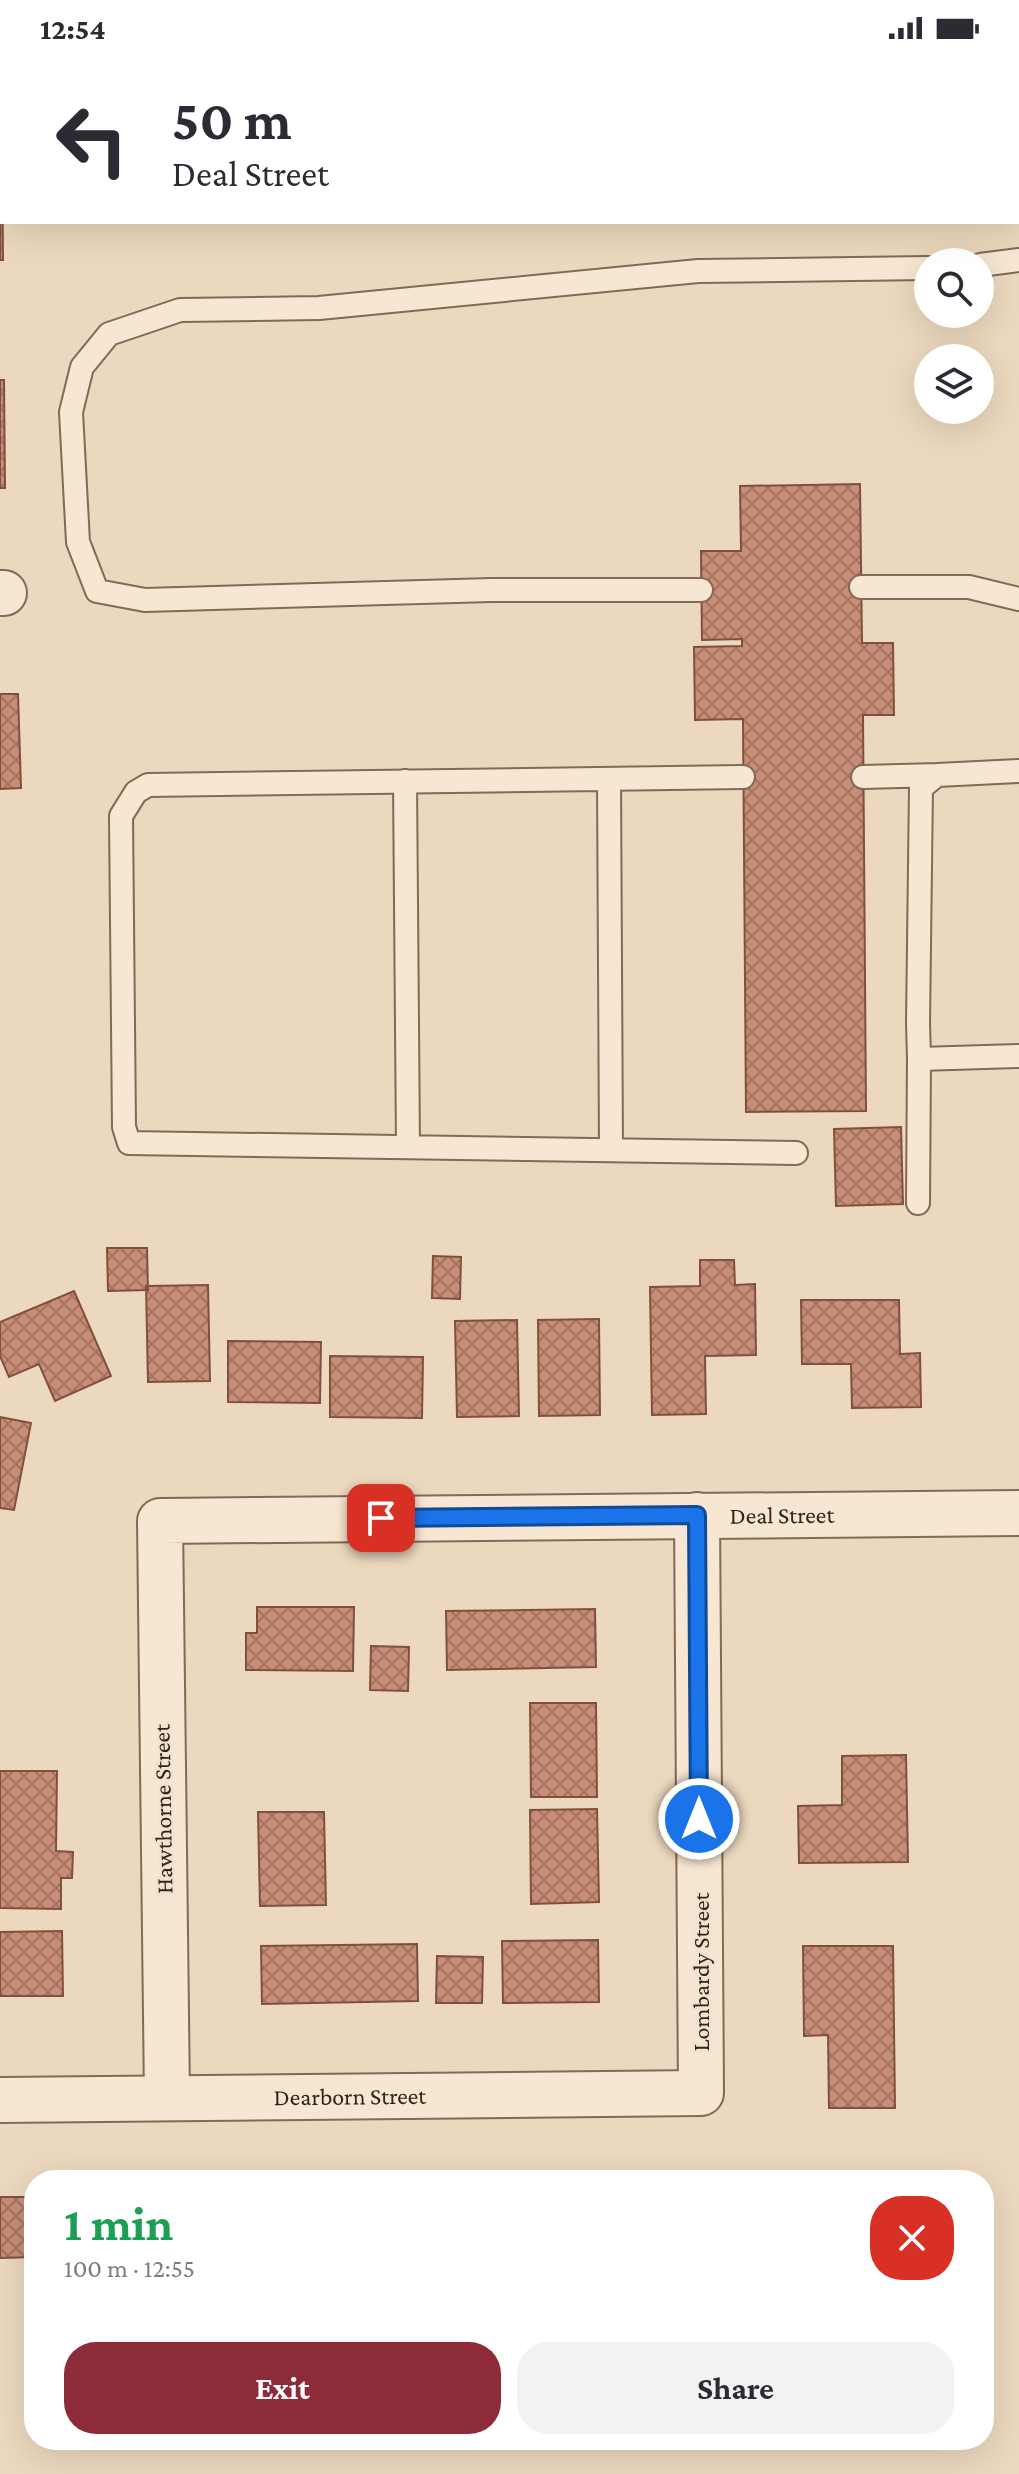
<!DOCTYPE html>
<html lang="en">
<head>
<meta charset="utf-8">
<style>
	body { margin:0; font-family:"Crimson Pro",serif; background:#f2f2f3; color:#2b2b33; height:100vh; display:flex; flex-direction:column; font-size:30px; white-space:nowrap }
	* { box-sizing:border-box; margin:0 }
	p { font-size:26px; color:#7c7c81 }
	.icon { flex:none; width:44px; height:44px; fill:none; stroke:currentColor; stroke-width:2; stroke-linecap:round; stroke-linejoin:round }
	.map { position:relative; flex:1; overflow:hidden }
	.sheet { position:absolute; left:24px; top:2114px; width:970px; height:280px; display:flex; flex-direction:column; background:#fff; border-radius:32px; box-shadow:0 8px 32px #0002 }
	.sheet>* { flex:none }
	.top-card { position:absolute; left:0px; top:0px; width:1020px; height:168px; box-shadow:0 8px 32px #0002; background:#fff; color:#2b2b33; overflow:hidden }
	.fabs { position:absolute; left:914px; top:192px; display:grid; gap:16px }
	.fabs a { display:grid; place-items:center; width:80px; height:80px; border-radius:50%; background:#fff; box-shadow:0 8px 32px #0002; font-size:40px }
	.pin { position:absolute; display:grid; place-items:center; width:68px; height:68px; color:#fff; margin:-34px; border-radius:16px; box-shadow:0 4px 12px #0006 }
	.me { position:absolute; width:88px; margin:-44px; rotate:0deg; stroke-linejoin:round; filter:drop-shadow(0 0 6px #0008) }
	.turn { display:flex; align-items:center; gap:28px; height:168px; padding:0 40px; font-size:36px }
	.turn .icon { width:104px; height:104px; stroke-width:2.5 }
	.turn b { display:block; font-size:56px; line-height:68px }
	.round { display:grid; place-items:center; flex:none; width:84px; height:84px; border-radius:32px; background:#f2f2f3 }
	.headline { display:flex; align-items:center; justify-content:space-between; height:136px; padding:0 40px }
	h1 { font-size:48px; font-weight:700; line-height:60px; color:#1e9e55 }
	.button { display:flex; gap:16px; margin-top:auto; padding:16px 40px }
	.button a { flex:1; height:92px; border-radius:32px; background:#8e2b39; color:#fff; font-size:32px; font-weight:700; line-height:92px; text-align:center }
	.button a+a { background:#f2f2f3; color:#2b2b33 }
	.status { display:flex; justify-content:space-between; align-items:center; height:56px; padding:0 40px; background:#fff; direction:ltr }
	.status svg { height:22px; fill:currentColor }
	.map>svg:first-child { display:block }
	.building { fill:url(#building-cross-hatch); stroke:#80503f; stroke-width:2 }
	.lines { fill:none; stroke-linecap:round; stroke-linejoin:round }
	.lane-casing { stroke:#826958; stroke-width:26 }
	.street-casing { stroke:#826958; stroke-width:48 }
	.secondary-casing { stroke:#644a3b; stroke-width:48 }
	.lane { stroke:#f7e6d1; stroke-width:22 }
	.street { stroke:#f7e6d1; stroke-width:44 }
	.secondary { stroke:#f7e6d1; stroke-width:44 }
	.route-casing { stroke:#114b97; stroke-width:20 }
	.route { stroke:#1a73e8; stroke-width:14 }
	.labels { text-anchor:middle; stroke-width:6; stroke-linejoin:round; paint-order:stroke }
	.street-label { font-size:24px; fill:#33241c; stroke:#f3e3ce }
</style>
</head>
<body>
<div class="status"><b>12:54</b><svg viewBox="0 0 49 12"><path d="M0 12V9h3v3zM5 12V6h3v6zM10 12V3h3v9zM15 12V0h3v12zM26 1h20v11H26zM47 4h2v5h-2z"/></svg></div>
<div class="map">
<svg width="1019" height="2418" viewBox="0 0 1019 2418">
	<defs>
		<pattern id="building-cross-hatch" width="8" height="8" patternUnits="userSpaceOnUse" patternTransform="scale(2)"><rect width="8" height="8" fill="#c88d76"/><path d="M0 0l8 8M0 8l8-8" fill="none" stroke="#a37360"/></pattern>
	</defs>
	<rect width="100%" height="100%" fill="#ebd8be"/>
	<path class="building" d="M730 0H835L729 2Z
		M0 85H2L3 204H0Z
		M0 324H4L5 432H0Z
		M860 428 862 587H893L894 659H863L866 1055 746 1056 743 663 695 664 694 591 742 590V583L702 584 701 495H741L740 430Z
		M0 638H18L21 732 0 733Z
		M901 1071 903 1148 836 1150 834 1073Z
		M107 1192H147L148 1234 108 1235Z
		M433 1200 461 1201 460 1243 432 1242Z
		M700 1204H734L735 1229 755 1228 756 1299 705 1300 706 1358 652 1359 650 1231 700 1230Z
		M208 1229 210 1325 148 1326 146 1230Z
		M74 1235 111 1320 55 1345 39 1308 9 1321 0 1300V1266Z
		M801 1244H899L900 1298 920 1297 921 1351 852 1352 851 1308H802Z
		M599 1263 600 1359 539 1360 538 1264Z
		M517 1264 519 1360 457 1361 455 1265Z
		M228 1285 321 1286 320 1347 228 1346Z
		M330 1300 423 1301 422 1362 330 1361Z
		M0 1361 31 1367 14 1454 0 1452Z
		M257 1551H354L353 1615 246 1614V1577H257Z
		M595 1553 596 1611 447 1614 446 1555Z
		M371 1590 409 1591 408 1635 370 1634Z
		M530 1647H596L597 1741H531Z
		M906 1699 908 1806 799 1807 798 1750 842 1749V1700Z
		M0 1715H57L56 1795 73 1796 72 1822H61V1853L0 1852Z
		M597 1753 599 1846 531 1848 530 1754Z
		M258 1756H324L326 1849 260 1850Z
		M62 1875 63 1940H0V1876Z
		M598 1884 599 1946 503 1947 502 1885Z
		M417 1888 418 1945 262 1948 261 1890Z
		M803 1890H893L895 2052H829L828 1979 804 1980Z
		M437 1900 483 1901 482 1947H436Z
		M0 2141H34V2201L0 2202Z"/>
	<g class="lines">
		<defs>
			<path id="lane" d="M929 0 930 2
				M980 209 1019 204
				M861 531H969L1019 543
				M701 534H491L145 544 97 535 78 486 71 356 82 311 109 278 180 254 319 252 698 215 928 212
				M1019 715 937 719 921 732 918 967 919 1003 1019 1000
				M743 721 148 729 136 736 121 760 124 1071 129 1087 796 1097
				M863 721 937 719
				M609 723 611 1093
				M405 725 408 1091
				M918 1147 919 1003"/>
			<g id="street">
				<path d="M0 537H4"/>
				<path id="s1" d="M167 2041 160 1465 1019 1457"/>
				<path id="s2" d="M0 2044 701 2037 697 1459"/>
			</g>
			<path id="secondary" d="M1019 0V33"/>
		</defs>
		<use href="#lane" class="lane-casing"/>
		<use href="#street" class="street-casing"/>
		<use href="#secondary" class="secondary-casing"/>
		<use href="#lane" class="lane"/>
		<use href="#street" class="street"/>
		<use href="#secondary" class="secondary"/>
	</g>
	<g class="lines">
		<defs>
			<path id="route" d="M381 1462 697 1459 699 1763"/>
		</defs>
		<use href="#route" class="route-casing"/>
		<use href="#route" class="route"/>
	</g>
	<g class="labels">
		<g class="street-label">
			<text dy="8" stroke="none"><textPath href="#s1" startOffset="1198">Deal Street</textPath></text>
			<text transform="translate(163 1753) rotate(-91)" y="8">Hawthorne Street</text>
			<text transform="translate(701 1916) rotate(-90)" y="8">Lombardy Street</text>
			<text dy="8" stroke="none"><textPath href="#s2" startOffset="350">Dearborn Street</textPath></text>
		</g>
	</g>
</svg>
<div class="fabs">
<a><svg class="icon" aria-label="search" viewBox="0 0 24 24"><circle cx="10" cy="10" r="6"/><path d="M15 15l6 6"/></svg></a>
<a><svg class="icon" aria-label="layers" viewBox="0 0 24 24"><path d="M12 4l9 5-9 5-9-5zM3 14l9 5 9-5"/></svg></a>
</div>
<div class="pin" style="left:381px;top:1462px;background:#d93025"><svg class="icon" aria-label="arrive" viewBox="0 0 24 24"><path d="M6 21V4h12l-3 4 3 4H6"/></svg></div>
<svg class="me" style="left:699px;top:1763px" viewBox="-20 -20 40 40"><circle r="17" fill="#1a73e8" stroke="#fff" stroke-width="3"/><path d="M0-11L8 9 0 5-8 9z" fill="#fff"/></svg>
<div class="top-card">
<div class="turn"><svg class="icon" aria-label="left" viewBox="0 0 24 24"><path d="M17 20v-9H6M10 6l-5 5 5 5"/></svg><div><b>50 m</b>Deal Street</div></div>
</div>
<section class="sheet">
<div class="headline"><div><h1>1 min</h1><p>100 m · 12:55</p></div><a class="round" style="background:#d93025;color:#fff"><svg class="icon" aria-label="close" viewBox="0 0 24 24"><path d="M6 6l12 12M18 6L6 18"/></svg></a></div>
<div class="button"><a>Exit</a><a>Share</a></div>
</section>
</div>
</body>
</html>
